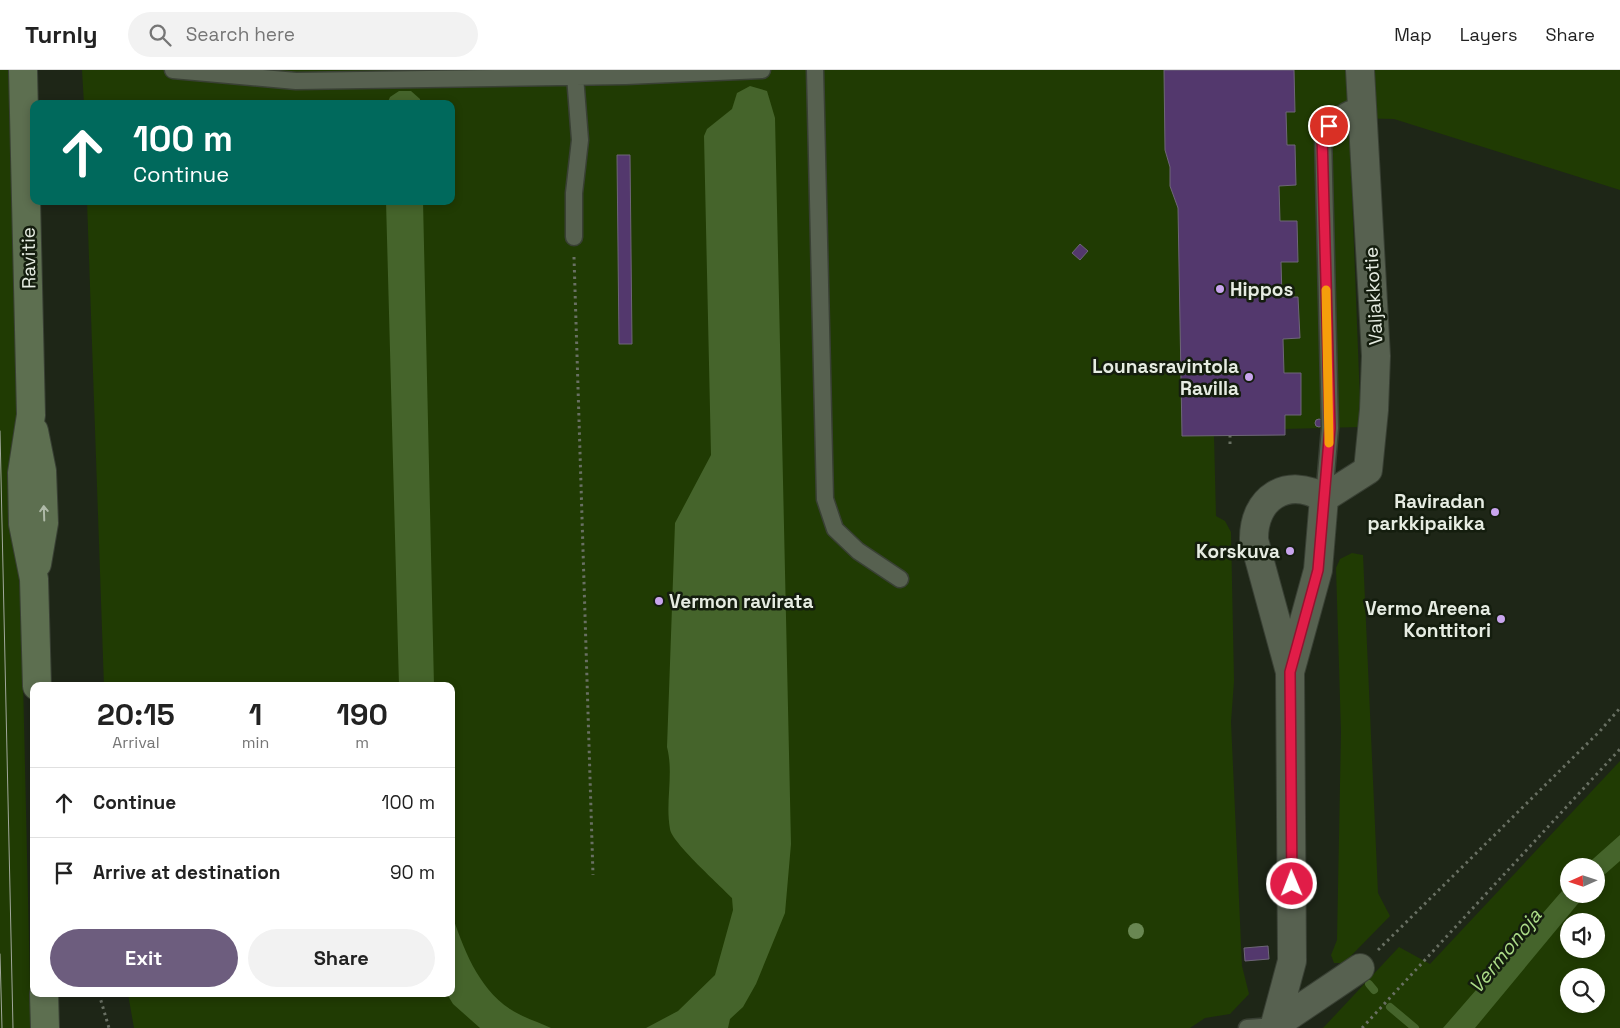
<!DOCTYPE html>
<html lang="en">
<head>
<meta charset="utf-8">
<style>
	body { margin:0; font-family:"Space Grotesk",sans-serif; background:#f2f2f2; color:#222; height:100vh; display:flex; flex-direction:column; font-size:19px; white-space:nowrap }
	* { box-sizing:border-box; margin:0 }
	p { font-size:16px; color:#767676 }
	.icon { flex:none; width:28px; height:28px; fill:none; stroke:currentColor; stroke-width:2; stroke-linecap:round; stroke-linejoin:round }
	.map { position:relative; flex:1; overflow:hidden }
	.drawer { position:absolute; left:30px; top:612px; width:425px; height:315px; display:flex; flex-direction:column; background:#fff; border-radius:10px; box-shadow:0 2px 8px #0003 }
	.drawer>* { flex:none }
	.top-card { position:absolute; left:30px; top:30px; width:425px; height:105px; border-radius:10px; box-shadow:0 2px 8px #0003; background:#00695c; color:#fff; overflow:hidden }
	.needle { width:32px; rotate:267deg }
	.fabs { position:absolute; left:1560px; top:788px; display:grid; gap:10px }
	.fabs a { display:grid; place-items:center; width:45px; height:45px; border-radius:50%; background:#fff; box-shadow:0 2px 8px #0003; font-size:25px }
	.pin { position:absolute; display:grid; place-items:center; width:42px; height:42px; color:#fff; margin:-21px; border:2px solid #fff; border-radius:50%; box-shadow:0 1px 5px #0007 }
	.me { position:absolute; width:55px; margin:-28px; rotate:359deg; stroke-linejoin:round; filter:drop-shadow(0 0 4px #0008) }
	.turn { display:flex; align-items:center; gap:18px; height:105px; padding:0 20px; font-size:22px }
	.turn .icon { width:65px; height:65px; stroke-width:2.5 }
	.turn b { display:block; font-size:35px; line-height:42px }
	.eta { display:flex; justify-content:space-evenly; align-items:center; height:85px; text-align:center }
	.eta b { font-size:30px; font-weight:700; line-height:35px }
	.button { display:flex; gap:10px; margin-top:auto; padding:10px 20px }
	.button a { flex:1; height:58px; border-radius:30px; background:#6d5d7e; color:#fff; font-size:20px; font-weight:700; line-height:58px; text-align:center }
	.button a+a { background:#f2f2f2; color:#222 }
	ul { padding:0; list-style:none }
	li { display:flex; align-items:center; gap:15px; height:70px; padding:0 20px; border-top:1px solid #e0e0e0 }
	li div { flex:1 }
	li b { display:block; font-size:19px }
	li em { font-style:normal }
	header { display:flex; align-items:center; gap:30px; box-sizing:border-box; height:70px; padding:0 25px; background:#fff; border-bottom:1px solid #e0e0e0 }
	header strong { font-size:24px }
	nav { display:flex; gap:28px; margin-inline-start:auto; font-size:18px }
	.search { width:350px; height:45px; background:#f2f2f2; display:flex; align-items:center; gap:12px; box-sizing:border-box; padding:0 18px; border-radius:28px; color:#767676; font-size:19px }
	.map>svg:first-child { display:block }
	.green { fill:#203b03; fill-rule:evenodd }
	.water { fill:#45642b }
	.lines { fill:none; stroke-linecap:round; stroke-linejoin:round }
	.stream { stroke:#45642b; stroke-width:8 }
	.building { fill:#53386d; stroke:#6e6678 }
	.lane-casing { stroke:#394034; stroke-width:19 }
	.street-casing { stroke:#394034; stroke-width:30 }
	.secondary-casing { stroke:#394034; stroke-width:30 }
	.path { stroke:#697063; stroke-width:3; stroke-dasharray:2.5 4; stroke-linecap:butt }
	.lane { stroke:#576150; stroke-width:16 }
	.street { stroke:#576150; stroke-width:28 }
	.secondary { stroke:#5d6f50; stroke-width:28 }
	.tram { stroke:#a0a79b; stroke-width:1 }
	.tree { fill:#698752 }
	.oneway { stroke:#afbaa8 }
	.route-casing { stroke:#92132f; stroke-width:12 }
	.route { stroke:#e11d48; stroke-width:9 }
	.slow { stroke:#f59e0b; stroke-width:9 }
	.poi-dot { fill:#c9a5ee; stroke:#141d0e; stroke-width:2 }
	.labels { text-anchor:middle; stroke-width:5; stroke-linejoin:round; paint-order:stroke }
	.street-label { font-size:19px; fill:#e6ece2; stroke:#141d0e }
	.poi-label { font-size:19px; font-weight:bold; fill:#e6ece2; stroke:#141d0e; text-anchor:end }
	.water-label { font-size:20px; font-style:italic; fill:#abdb87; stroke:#141d0e }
</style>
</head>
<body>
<header>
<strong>Turnly</strong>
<div class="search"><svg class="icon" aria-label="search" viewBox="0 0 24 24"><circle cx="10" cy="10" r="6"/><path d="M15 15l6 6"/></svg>Search here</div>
<nav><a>Map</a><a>Layers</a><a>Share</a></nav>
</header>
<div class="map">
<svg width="1620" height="958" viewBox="0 0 1620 958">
	<rect width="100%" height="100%" fill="#1e2617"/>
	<path class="green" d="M0 0H9L31 958H0Z
		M82 0H1620V120L1394 49 1349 48 1361 357 1285 359V365L1214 366 1216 446 1225 451 1231 462 1234 611 1231 652 1242 896 1249 924 1230 944 1205 948 1190 958H134L128 924H451V616H104L87 131H451V34H84Z
		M1352 483 1363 485 1378 823 1390 846 1344 893H1334L1331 885 1337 870 1341 662 1336 498 1340 489Z
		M1620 691V958H1323L1399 877 1430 894ZM1569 796H1596V824H1569ZM1569 851H1596V879H1569ZM1569 906H1596V934H1569Z"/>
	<path class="water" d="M750 16 767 21 775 48 791 774 785 843 756 914 743 937 730 949 728 958H646L678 941 715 905 733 840 732 828C720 815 672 773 670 759 665 732 674 704 667 677L675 453 711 385 704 66 707 59 732 39 737 23Z
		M399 21H411L420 29V34H387L390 27Z
		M386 131H423L434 616H399Z
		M1620 765V791L1596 812V796H1585Z
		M1569 813V824H1586L1475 958H1443Z
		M451 842C463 877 477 917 510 939 522 947 538 952 551 958H480L453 934 447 924H451Z"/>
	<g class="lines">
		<path class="stream" d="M1369 914 1374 920
			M1390 937 1415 958"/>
	</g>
	<path class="building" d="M1164 0H1294L1295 42H1286L1287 75H1295L1296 115 1279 116 1280 151H1297L1298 192H1281L1282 227H1298L1300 268 1283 269 1284 303H1301V345H1285V365L1182 366 1178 138 1170 116V97L1165 80Z
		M617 85H630L632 274H619Z
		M1080 174 1088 181 1080 190 1072 183Z
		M1315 353a4 4 0 1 1 8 0a4 4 0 1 1-8 0Z
		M1268 876 1269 889 1245 891 1244 878Z"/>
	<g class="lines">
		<defs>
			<path id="lane" d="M173 0 296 11 626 6 762 0
				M815 0 825 429 835 459 858 481 900 509
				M574 167V123L580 70 575 6
				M1324 428 1330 358 1323 64C1334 49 1343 38 1363 36
				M1247 958 1274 956"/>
			<path id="street" d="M1290 602 1318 500 1324 428
				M1274 956 1360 898
				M1274 958 1292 891 1290 602 1254 470C1253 428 1287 406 1324 428L1368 400 1374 340 1376 286 1360 0"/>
			<path id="secondary" d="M23 0 31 345 22 403 23 454 34 509 37 616
				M34 361 42 401 44 453 37 494
				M44 924 45 958"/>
		</defs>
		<use href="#lane" class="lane-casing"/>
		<use href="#street" class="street-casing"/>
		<use href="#secondary" class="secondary-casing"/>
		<path class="path" d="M574 187 593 805
			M1230 374V366
			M1378 880 1600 661 1620 638
			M99 924 109 958
			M1362 958 1620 679"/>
		<use href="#lane" class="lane"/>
		<use href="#street" class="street"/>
		<use href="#secondary" class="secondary"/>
		<path class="tram" d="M0 361 13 958
			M0 884 2 958"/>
	</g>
	<circle class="tree" cx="1136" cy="861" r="8"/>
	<defs><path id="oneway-shaft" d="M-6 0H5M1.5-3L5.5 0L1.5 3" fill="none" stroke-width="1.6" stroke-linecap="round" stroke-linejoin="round" transform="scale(1.25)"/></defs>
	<use class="oneway" href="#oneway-shaft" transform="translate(44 443) rotate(-92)"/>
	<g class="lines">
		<defs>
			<path id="route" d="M1292 814 1290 602 1318 500 1330 358 1322 64 1329 56"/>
		</defs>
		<use href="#route" class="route-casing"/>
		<use href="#route" class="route"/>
		<path class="slow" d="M1326 220 1329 373"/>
	</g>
	<g class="poi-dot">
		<circle cx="1220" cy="219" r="5"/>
		<circle cx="1249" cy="307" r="5"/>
		<circle cx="1495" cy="442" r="5"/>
		<circle cx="1290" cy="481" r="5"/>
		<circle cx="659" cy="531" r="5"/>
		<circle cx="1501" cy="549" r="5"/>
	</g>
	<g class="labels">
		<g class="street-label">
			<text transform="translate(28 188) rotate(-91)" y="7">Ravitie</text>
			<text transform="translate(1373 226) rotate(-93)" y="7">Valjakkotie</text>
		</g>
		<g class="poi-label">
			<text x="1230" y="226" text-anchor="start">Hippos</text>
			<text x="1239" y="303">Lounasravintola<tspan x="1239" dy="22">Ravilla</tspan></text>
			<text x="1485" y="438">Raviradan<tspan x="1485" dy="22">parkkipaikka</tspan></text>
			<text x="1280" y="488">Korskuva</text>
			<text x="669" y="538" text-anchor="start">Vermon ravirata</text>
			<text x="1491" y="545">Vermo Areena<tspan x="1491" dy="22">Konttitori</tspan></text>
		</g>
		<g class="water-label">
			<text transform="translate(1505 881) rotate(-51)" y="7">Vermonoja</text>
		</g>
	</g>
</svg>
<div class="fabs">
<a><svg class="needle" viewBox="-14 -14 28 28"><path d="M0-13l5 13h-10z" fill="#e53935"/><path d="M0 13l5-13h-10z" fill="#767676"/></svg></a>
<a><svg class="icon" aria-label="sound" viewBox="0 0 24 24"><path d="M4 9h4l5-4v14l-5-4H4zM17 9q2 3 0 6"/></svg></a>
<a><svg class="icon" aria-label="search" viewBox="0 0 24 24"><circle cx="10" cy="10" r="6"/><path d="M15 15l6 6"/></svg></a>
</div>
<div class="pin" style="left:1329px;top:56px;background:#d93025"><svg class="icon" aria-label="arrive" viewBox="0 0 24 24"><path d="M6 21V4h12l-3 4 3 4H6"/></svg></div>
<svg class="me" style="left:1292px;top:814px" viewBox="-20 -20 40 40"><circle r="17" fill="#e11d48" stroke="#fff" stroke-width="3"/><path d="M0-11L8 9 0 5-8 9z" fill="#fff"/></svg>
<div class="top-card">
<div class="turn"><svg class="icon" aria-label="ahead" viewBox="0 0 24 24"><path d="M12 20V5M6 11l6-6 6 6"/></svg><div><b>100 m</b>Continue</div></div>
</div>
<section class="drawer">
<div class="eta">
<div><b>20:15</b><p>Arrival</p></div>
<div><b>1</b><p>min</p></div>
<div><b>190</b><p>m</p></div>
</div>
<ul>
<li><svg class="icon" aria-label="ahead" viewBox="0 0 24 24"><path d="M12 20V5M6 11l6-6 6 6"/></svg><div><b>Continue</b></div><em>100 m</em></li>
<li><svg class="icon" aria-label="arrive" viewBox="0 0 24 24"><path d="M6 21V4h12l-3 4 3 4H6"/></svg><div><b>Arrive at destination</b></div><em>90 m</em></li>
</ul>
<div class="button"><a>Exit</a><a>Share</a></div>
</section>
</div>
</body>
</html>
